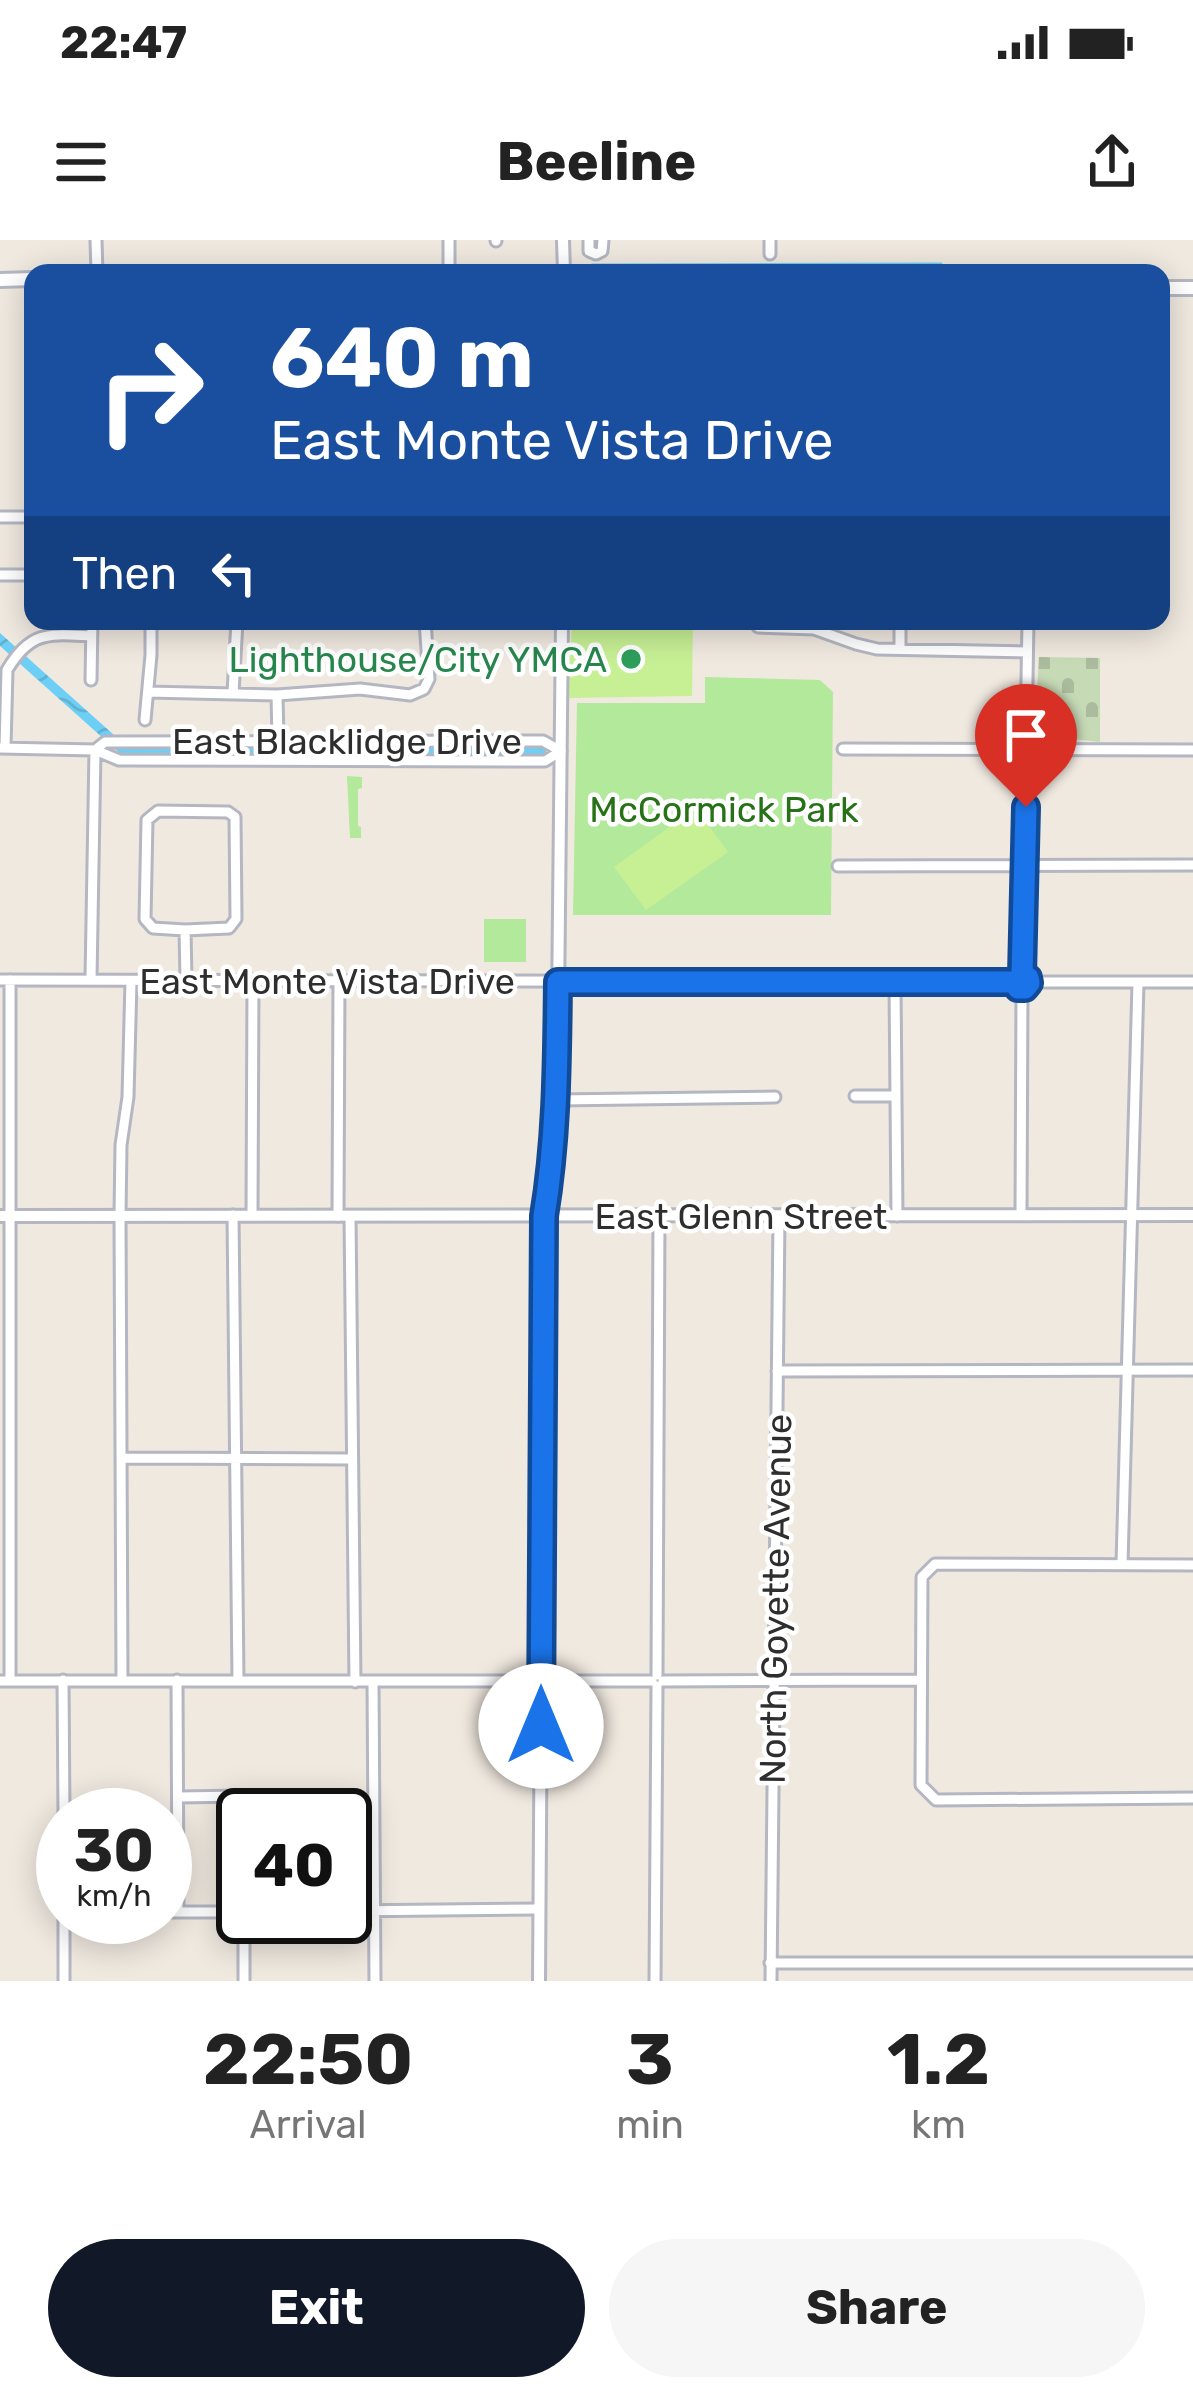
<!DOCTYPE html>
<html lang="en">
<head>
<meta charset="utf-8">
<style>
	body { margin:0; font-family:Rubik,sans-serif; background:#f6f6f6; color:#222; height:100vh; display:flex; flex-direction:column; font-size:45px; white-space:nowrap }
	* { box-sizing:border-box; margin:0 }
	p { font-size:39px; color:#767676 }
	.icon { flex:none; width:66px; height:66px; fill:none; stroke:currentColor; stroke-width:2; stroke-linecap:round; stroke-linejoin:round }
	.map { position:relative; height:1741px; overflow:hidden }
	.details { display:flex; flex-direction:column; background:#fff; flex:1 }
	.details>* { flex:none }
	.hud { position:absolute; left:24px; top:24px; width:1146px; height:366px; border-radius:24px; box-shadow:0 6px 30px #0003; background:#1a4fa0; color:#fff; overflow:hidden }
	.speed { position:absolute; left:36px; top:1548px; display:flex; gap:24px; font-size:60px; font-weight:700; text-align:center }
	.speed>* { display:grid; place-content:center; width:156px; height:156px; border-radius:50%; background:#fff; box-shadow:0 6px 30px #0003; line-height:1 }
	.speed small { font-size:30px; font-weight:400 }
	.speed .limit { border:6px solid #111; border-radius:18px; background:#fff; color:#111 }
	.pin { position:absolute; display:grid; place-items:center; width:102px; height:102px; color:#fff; margin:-123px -51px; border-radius:50% 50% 50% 0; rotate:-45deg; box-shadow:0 0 12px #0007 }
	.pin .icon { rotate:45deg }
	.me { position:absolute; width:132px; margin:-66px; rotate:0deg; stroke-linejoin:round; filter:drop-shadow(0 0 9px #0008) }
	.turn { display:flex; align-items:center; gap:42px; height:252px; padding:0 48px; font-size:54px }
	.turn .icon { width:156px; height:156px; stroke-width:2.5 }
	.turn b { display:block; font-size:84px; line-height:102px }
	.then { display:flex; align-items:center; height:114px; padding:0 48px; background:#0003; gap:24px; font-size:45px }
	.eta { display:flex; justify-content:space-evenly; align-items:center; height:204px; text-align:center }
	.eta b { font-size:72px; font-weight:700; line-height:84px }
	.button { display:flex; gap:24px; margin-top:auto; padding:24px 48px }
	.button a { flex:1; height:138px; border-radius:72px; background:#111827; color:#fff; font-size:48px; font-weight:700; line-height:138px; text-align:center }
	.button a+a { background:#f6f6f6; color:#222 }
	.status { display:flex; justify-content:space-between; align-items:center; height:84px; padding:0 60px; background:#fff; direction:ltr }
	.status svg { height:33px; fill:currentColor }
	header { display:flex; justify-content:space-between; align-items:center; height:156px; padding:0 48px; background:#fff; font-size:54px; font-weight:700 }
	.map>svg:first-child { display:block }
	.grass { fill:url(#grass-tufts) }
	.cemetery { fill:url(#cemetery-stones) }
	.park { fill:#b3e99a }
	.pitch { fill:#c7f095 }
	.water { fill:url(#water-waves) }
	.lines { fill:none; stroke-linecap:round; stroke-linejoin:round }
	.stream { stroke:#6ecff6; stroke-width:3 }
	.minor-casing { stroke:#b4b6c2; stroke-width:15 }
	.tertiary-casing { stroke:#b4b6c2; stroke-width:16 }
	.secondary-casing { stroke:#b4b6c2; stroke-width:18 }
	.minor { stroke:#fff; stroke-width:9 }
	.tertiary { stroke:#fff; stroke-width:10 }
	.secondary { stroke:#fff; stroke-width:12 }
	.route-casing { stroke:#114b97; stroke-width:30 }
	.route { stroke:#1a73e8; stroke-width:21 }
	.leisure-dot { fill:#2e9e5b; stroke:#fff; stroke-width:4.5 }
	.labels { text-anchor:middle; stroke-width:9; stroke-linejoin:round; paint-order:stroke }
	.leisure-label { font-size:36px; fill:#27864d; stroke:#fff; text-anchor:end }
	.street-label { font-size:36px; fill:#2e2e2e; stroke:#fff }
	.park-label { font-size:36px; fill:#277217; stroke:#fff }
</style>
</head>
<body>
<div class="status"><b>22:47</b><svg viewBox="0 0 49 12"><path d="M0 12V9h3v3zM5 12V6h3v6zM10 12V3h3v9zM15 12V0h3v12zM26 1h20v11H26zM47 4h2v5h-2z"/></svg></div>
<header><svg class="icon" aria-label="menu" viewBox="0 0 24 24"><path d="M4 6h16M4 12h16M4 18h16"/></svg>Beeline<svg class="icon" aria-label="share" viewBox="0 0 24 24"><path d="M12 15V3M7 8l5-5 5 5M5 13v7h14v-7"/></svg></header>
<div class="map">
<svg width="1193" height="1741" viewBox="0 0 1193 1741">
	<defs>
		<pattern id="grass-tufts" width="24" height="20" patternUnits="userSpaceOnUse" patternTransform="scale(3)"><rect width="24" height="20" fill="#b3e99a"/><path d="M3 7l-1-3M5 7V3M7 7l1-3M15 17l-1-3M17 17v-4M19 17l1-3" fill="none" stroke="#9ac885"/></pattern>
		<pattern id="cemetery-stones" width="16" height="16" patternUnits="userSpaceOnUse" patternTransform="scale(3)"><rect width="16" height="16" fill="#c7dab6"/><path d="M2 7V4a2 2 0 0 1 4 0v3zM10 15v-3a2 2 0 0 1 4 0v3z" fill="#abbb9d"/></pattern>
		<pattern id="water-waves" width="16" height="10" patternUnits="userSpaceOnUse" patternTransform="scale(3)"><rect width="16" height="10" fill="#6ecff6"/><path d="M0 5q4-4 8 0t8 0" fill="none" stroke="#60b2d3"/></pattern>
	</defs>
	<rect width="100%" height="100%" fill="#f0e9e0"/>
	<path class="grass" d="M347 536 362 537V548L358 549V586L361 587V598H350Z"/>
	<path class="cemetery" d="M1039 417 1100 418V502L1063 498 1041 486 1036 469Z"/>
	<path class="park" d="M705 437 820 440 833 452 831 675H573L577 463H705Z
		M484 679H526V722H484Z"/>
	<path class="pitch" d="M572 381H693L692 456 568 458Z
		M696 568 728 612 646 670 614 627Z"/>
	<path class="water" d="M0 393 114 495 134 508 546 507V517L123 516 0 406Z"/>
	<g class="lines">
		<path class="stream" d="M592 25 941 24"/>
		<defs>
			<path id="minor" d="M96 0 97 33
				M449 0V33
				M589 0V11L596 14 602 11 603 0
				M770 0V14
				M496 1V0
				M0 277H33
				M0 335H33
				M758 387 814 389 856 404 877 409 1027 412
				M900 409V381
				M91 440 92 381
				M148 452 277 455 360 449 410 455 424 449 429 439 425 381
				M233 453 237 381
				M277 455 278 500
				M145 480 151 415V381
				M0 508 95 510 119 520 545 521 561 511 543 501 105 502 95 510
				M5 508 7 430C31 390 49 394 91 396
				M843 509 1193 510
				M838 626 1193 625
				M185 690 153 688 145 679 147 580 158 571 228 572 235 577 236 679 229 688 185 690 186 740
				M1022 735 1028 381
				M91 739 95 510
				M0 740 1015 742
				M10 740V1441
				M1029 742H1193
				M895 743 897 976
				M855 856H896
				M557 860 775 857
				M233 975 238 1440
				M252 975 253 740
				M1021 975 1022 749
				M338 976 339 741
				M350 976 355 1442
				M777 1131 1193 1130
				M121 1218 351 1219
				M1122 1324 1138 743
				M1193 1325 935 1324 922 1337 921 1545 936 1560 1193 1558
				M657 1435 659 977
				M63 1440 64 1575
				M122 1440 120 975 121 905 128 857 131 741
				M177 1440 178 1672
				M0 1441H652
				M663 1441 921 1440
				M373 1442 375 1741
				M179 1557 242 1556
				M345 1671 538 1669
				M165 1672H243
				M64 1677V1741
				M244 1677V1741
				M770 1723H1193
				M655 1741 657 1446
				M771 1741 779 977"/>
			<path id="tertiary" d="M563 0 564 33
				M0 976 1193 975
				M539 1741 544 976 552 928 557 860 562 381"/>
			<path id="secondary" d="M0 40 33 39
				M1161 48H1193"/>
		</defs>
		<use href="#minor" class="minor-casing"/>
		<use href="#tertiary" class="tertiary-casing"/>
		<use href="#secondary" class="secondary-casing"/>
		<use href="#minor" class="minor"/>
		<use href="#tertiary" class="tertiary"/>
		<use href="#secondary" class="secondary"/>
	</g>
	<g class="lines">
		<defs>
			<path id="route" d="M541 1486 544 976C557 898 557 821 558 742H1015L1018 748H1025L1029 743 1028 738 1022 735 1026 567"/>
		</defs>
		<use href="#route" class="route-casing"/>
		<use href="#route" class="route"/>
	</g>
	<circle class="leisure-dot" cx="631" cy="419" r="12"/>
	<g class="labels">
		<g class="leisure-label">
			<text x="607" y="432">Lighthouse/City YMCA</text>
		</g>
		<g class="street-label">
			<text x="347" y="514">East Blacklidge Drive</text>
			<text x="327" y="754">East Monte Vista Drive</text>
			<text x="741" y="989">East Glenn Street</text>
			<text transform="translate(775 1359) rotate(-89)" y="13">North Goyette Avenue</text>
		</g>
		<g class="park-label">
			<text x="724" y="582">McCormick Park</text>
		</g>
	</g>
</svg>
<div class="speed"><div>30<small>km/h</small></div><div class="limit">40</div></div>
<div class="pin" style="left:1026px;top:567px;background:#d93025"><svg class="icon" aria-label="arrive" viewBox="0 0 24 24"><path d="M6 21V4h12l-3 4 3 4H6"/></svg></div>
<svg class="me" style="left:541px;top:1486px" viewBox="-20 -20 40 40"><circle r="19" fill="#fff"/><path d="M0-13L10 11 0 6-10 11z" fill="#1a73e8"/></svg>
<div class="hud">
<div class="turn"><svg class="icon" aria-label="right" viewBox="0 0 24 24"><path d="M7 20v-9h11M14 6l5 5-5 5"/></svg><div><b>640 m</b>East Monte Vista Drive</div></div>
<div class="then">Then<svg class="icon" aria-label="left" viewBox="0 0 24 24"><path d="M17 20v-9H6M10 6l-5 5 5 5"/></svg></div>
</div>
</div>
<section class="details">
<div class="eta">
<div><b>22:50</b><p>Arrival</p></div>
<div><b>3</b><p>min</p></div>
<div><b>1.2</b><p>km</p></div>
</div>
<div class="button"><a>Exit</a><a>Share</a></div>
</section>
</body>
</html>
